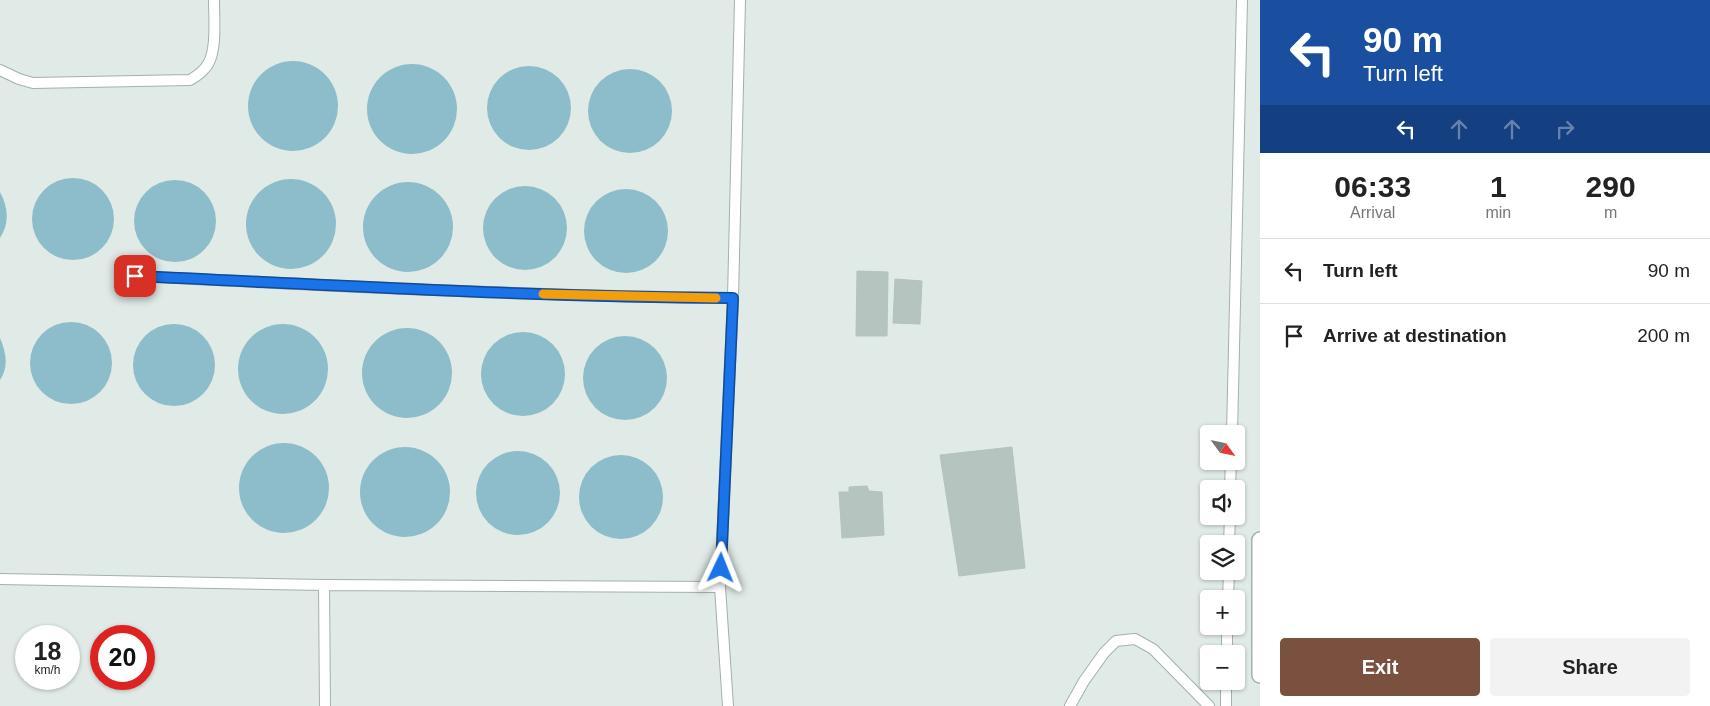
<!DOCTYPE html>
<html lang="en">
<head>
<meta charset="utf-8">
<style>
	body { margin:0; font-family:Helvetica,sans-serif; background:#f2f2f2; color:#222; height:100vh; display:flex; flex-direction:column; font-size:19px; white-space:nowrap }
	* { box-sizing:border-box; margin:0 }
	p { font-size:16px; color:#767676 }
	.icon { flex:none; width:28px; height:28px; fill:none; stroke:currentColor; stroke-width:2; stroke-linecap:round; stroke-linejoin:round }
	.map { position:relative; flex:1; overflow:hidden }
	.drawer { display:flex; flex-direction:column; background:#fff; width:450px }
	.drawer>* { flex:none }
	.hud { background:#1a4fa0; color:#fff; overflow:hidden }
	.needle { width:32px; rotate:123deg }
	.controls { position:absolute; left:1200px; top:425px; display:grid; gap:10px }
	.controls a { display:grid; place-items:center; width:45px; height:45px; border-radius:5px; background:#fff; box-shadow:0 1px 4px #0004; font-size:25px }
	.speed { position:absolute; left:15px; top:625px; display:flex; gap:10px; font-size:25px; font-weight:700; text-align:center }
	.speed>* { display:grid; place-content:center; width:65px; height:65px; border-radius:50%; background:#fff; box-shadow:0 1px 4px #0004; line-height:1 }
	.speed small { font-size:12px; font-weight:400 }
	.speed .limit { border:8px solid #d22; background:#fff; color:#111 }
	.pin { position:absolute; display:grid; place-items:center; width:42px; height:42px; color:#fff; margin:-21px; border-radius:10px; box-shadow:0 2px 8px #0006 }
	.me { position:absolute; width:55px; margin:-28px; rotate:2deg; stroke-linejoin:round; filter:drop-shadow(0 0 4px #0008) }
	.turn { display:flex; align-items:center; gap:18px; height:105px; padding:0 20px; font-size:22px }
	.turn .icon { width:65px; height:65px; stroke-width:2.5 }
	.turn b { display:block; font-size:35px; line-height:42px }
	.lanes { display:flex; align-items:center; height:48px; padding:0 20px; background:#0003; justify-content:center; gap:25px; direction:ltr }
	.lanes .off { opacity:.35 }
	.eta { display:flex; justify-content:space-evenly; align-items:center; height:85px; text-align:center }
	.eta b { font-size:30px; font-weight:800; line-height:35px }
	.primary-button { display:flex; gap:10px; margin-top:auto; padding:10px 20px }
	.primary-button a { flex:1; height:58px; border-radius:5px; background:#7a513f; color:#fff; font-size:20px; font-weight:800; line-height:58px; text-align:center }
	.primary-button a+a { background:#f2f2f2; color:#222 }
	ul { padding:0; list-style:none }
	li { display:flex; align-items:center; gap:15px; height:65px; padding:0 20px; border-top:1px solid #e0e0e0 }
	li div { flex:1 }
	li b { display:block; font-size:19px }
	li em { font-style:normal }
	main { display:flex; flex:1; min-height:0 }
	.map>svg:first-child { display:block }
	.water { fill:#8dbdca }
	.building { fill:#b6c4bf; stroke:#b3c3bd }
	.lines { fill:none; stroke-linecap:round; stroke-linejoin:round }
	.lane-casing { stroke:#a3b1ad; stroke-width:12 }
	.street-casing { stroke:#a3b1ad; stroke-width:18 }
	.lane { stroke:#fff; stroke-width:10 }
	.street { stroke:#fff; stroke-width:15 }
	.route-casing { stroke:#114b97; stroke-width:12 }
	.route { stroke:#1a73e8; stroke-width:9 }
	.slow { stroke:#f59e0b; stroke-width:9 }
</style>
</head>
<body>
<main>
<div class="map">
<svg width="1260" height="706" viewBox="0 0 1260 706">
	<rect width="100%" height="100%" fill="#e0eae6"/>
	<path class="water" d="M248 106a45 45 0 1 1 90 0a45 45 0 1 1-90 0Z
		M367 109a45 45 0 1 1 90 0a45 45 0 1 1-90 0Z
		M487 108a42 42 0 1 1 84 0a42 42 0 1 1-84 0Z
		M588 111a42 42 0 1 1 84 0a42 42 0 1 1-84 0Z
		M32 219a41 41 0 1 1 82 0a41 41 0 1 1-82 0Z
		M246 224a45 45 0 1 1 90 0a45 45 0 1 1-90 0Z
		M134 221a41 41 0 1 1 82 0a41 41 0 1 1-82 0Z
		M363 227a45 45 0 1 1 90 0a45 45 0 1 1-90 0Z
		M483 228a42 42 0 1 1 84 0a42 42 0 1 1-84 0Z
		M584 231a42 42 0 1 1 84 0a42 42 0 1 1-84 0Z
		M0 192C8 207 10 223 0 238Z
		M30 363a41 41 0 1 1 82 0a41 41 0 1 1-82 0Z
		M133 365a41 41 0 1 1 82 0a41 41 0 1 1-82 0Z
		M238 369a45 45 0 1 1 90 0a45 45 0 1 1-90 0Z
		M362 373a45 45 0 1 1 90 0a45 45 0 1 1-90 0Z
		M481 374a42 42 0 1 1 84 0a42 42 0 1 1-84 0Z
		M583 378a42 42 0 1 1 84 0a42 42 0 1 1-84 0Z
		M0 338C6 352 9 367 0 380Z
		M239 488a45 45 0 1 1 90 0a45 45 0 1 1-90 0Z
		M360 492a45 45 0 1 1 90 0a45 45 0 1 1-90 0Z
		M476 493a42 42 0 1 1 84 0a42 42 0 1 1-84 0Z
		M579 497a42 42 0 1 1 84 0a42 42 0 1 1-84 0Z"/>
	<path class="building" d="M857 271 888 272 887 336H856Z
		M895 279 922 281 920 324 893 323Z
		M1012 447 1025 568 959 576 940 455Z
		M867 486 869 491 882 492 884 535 842 538 839 492H849V487Z"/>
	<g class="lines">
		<defs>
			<path id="lane" d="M0 70 19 79 33 83 190 80C197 76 204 71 208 64 217 50 214 17 214 0
				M135 276C334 286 533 296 733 298
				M1232 434 1242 0
				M1230 489 1231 461
				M1229 544 1230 516
				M0 579 324 585 720 587
				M324 585 325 706
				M1228 599 1229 571
				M1227 654V626
				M728 706 720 587 733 298 740 0
				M1070 706 1084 681 1104 653 1116 641 1135 639 1153 649 1209 706
				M1226 706V681"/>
			<path id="street" d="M1260 540V675"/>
		</defs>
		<use href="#lane" class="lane-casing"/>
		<use href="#street" class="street-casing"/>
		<use href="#lane" class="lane"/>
		<use href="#street" class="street"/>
	</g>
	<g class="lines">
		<defs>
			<path id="route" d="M135 276C334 285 533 297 733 298L721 568"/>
		</defs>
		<use href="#route" class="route-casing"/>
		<use href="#route" class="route"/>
		<path class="slow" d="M543 294 716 298"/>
	</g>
</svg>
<div class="controls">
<a><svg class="needle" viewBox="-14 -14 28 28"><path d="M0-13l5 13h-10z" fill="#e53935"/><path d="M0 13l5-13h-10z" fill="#767676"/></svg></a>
<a><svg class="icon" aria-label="sound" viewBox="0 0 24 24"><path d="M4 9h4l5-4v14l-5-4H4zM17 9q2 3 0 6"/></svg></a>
<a><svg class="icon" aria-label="layers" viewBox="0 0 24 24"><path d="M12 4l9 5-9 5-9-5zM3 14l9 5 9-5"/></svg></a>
<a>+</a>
<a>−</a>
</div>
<div class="speed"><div>18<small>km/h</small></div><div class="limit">20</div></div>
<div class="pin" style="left:135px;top:276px;background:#d93025"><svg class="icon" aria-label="arrive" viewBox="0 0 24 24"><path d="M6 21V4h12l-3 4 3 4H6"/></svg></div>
<svg class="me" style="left:721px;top:568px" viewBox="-20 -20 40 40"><path d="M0-17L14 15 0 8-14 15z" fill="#1a73e8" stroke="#fff" stroke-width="4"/></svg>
</div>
<section class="drawer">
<div class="hud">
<div class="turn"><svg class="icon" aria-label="left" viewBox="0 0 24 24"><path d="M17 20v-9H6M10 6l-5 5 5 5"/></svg><div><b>90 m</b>Turn left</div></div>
<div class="lanes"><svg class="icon" aria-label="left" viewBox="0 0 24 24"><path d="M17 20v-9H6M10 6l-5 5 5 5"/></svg><svg class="icon off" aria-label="ahead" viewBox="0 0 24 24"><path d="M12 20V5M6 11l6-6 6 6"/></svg><svg class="icon off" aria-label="ahead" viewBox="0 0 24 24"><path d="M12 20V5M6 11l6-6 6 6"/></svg><svg class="icon off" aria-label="right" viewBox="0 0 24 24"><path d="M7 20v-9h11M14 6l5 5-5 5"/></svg></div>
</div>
<div class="eta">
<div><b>06:33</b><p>Arrival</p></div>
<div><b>1</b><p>min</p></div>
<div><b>290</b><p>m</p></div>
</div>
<ul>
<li><svg class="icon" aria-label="left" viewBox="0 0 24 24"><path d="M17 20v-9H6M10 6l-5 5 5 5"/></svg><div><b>Turn left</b></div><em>90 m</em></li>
<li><svg class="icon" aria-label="arrive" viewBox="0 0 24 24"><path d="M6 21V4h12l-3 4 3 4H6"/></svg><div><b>Arrive at destination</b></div><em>200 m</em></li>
</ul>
<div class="primary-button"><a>Exit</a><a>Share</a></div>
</section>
</main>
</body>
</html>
